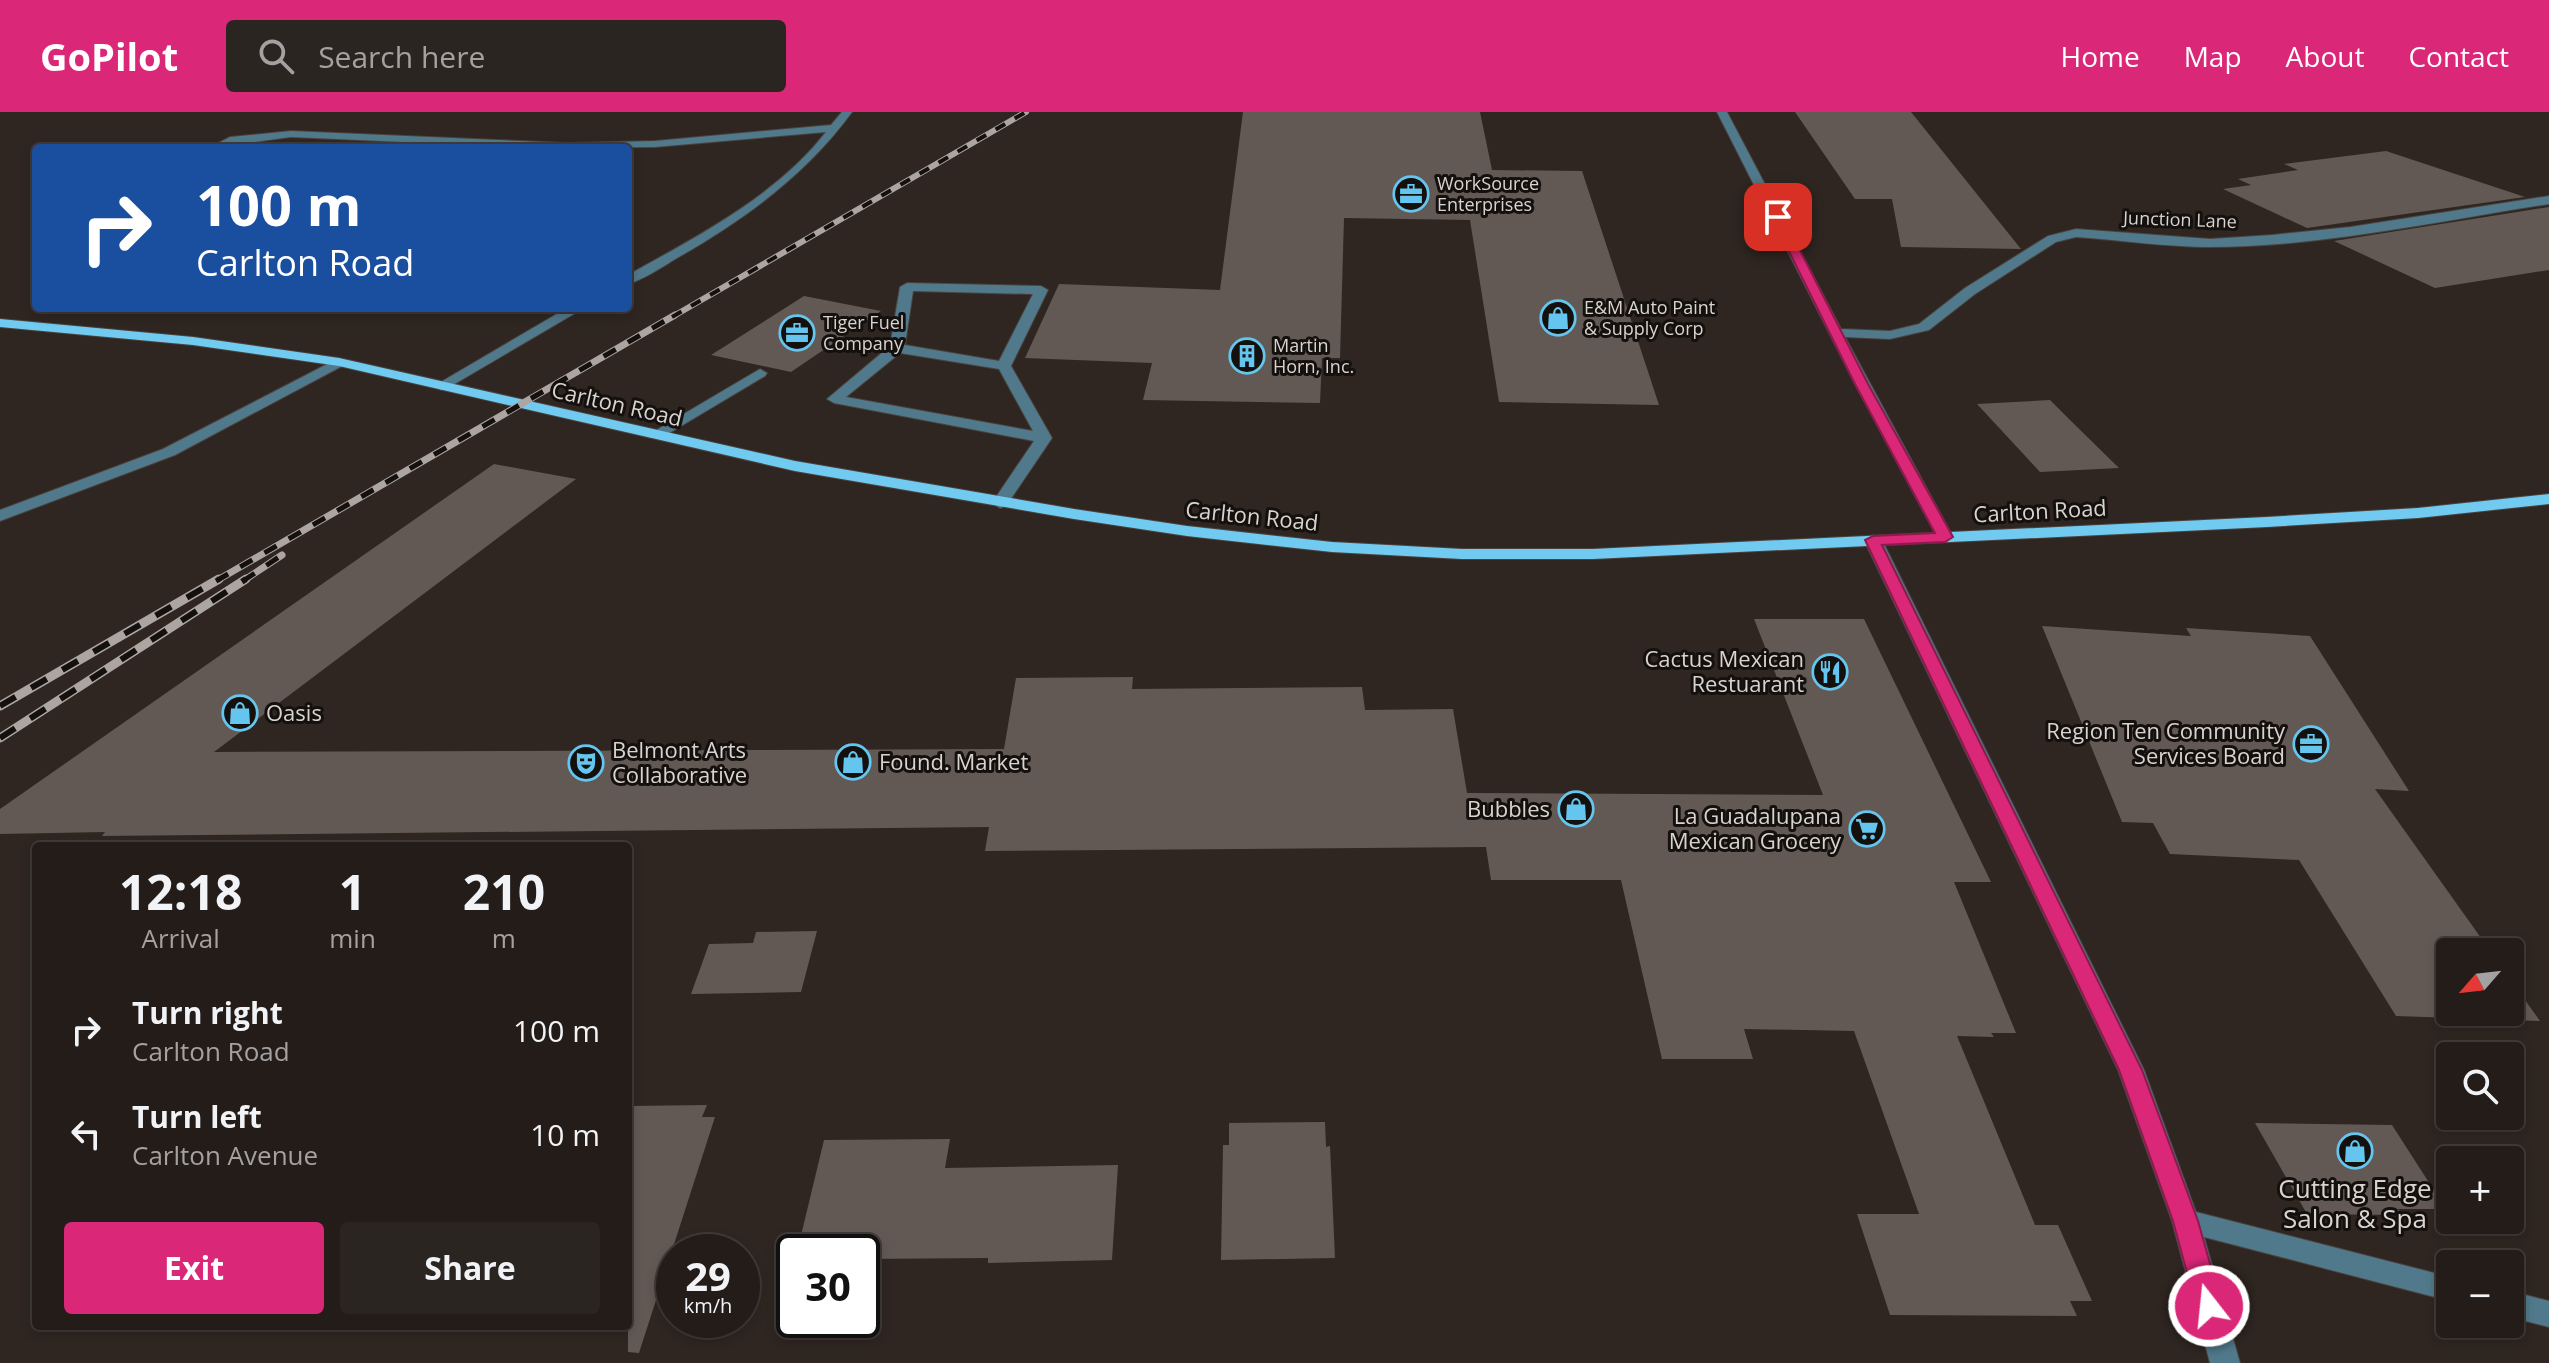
<!DOCTYPE html>
<html lang="en">
<head>
<meta charset="utf-8">
<style>
	body { margin:0; font-family:"Open Sans",sans-serif; background:#2b2522; color:#f1f3f6; height:100vh; display:flex; flex-direction:column; font-size:30px; white-space:nowrap }
	* { box-sizing:border-box; margin:0 }
	p { font-size:26px; color:#a3a1a2 }
	.icon { flex:none; width:44px; height:44px; fill:none; stroke:currentColor; stroke-width:2; stroke-linecap:round; stroke-linejoin:round }
	.map { position:relative; flex:1; overflow:hidden }
	.panel { position:absolute; left:32px; top:730px; width:600px; height:488px; display:flex; flex-direction:column; background:#231c19; border-radius:8px; box-shadow:0 4px 12px #0003,0 0 0 2px #403a38 }
	.panel>* { flex:none }
	.banner { position:absolute; left:32px; top:32px; width:600px; height:168px; border-radius:8px; box-shadow:0 4px 12px #0003,0 0 0 2px #403a38; background:#1a4fa0; color:#fff; overflow:hidden }
	.needle { width:52px; rotate:242deg }
	.controls { position:absolute; left:2436px; top:826px; display:grid; gap:16px }
	.controls a { display:grid; place-items:center; width:88px; height:88px; border-radius:8px; background:#231c19; box-shadow:0 4px 12px #0003,0 0 0 2px #403a38; font-size:40px }
	.speed { position:absolute; left:656px; top:1122px; display:flex; gap:16px; font-size:40px; font-weight:700; text-align:center }
	.speed>* { display:grid; place-content:center; width:104px; height:104px; border-radius:50%; background:#231c19; box-shadow:0 4px 12px #0003,0 0 0 2px #403a38; line-height:1 }
	.speed small { font-size:20px; font-weight:400 }
	.speed .limit { border:4px solid #111; border-radius:12px; background:#fff; color:#111 }
	.pin { position:absolute; display:grid; place-items:center; width:68px; height:68px; color:#fff; margin:-34px; border-radius:16px; box-shadow:0 4px 12px #0006 }
	.me { position:absolute; width:88px; margin:-44px; rotate:344deg; stroke-linejoin:round; filter:drop-shadow(0 0 6px #0008) }
	.turn { display:flex; align-items:center; gap:28px; height:168px; padding:0 32px; font-size:36px }
	.turn .icon { width:104px; height:104px; stroke-width:2.5 }
	.turn b { display:block; font-size:56px; line-height:68px }
	.eta { display:flex; justify-content:space-evenly; align-items:center; height:136px; text-align:center }
	.eta b { font-size:48px; font-weight:700; line-height:56px }
	.action { display:flex; gap:16px; margin-top:auto; padding:16px 32px }
	.action a { flex:1; height:92px; border-radius:8px; background:#db2777; color:#fff; font-size:32px; font-weight:700; line-height:92px; text-align:center }
	.action a+a { background:#2b2522; color:#f1f3f6 }
	ul { padding:0; list-style:none }
	li { display:flex; align-items:center; gap:24px; height:104px; padding:0 32px }
	li div { flex:1 }
	li b { display:block; font-size:30px }
	li em { font-style:normal }
	header { display:flex; align-items:center; gap:48px; box-sizing:border-box; height:112px; padding:0 40px; background:#db2777; color:#fff }
	header strong { font-size:38px }
	nav { display:flex; gap:44px; margin-inline-start:auto; font-size:28px }
	.search { width:560px; height:72px; background:#2b2522; display:flex; align-items:center; gap:20px; box-sizing:border-box; padding:0 28px; border-radius:8px; color:#a3a1a2; font-size:30px }
	.map>svg:first-child { display:block }
	.building { fill:#635954 }
	.lines { fill:none; stroke-linecap:round; stroke-linejoin:round }
	.minor-casing { stroke:#4a423d; stroke-width:2 }
	.major-casing { stroke:#4a423d; stroke-width:2 }
	.minor { fill:#50798b; fill-rule:evenodd }
	.major { fill:#71caf0; fill-rule:evenodd }
	.rail-far2-casing { stroke:#aca5a2; stroke-width:6 }
	.rail-far1-casing { stroke:#aca5a2; stroke-width:7 }
	.rail-casing { stroke:#aca5a2; stroke-width:9 }
	.rail-far2 { stroke:#14100e; stroke-width:4; stroke-dasharray:11; stroke-linecap:butt }
	.rail-far1 { stroke:#14100e; stroke-width:5; stroke-dasharray:14; stroke-linecap:butt }
	.rail { stroke:#14100e; stroke-width:6; stroke-dasharray:18; stroke-linecap:butt }
	.route { fill:#db2777; stroke:#8e194d; stroke-width:2 }
	.labels { text-anchor:middle; stroke-width:6; stroke-linejoin:round; paint-order:stroke }
	.far-poi-label { font-size:18px; fill:#d9d3d0; stroke:#14100e; text-anchor:start }
	.far-street-label { font-size:18px; fill:#d9d3d0; stroke:#14100e }
	.street-label { font-size:22px; fill:#d9d3d0; stroke:#14100e }
	.poi-label { font-size:22px; fill:#d9d3d0; stroke:#14100e; text-anchor:end }
	.near-poi-label { font-size:26px; fill:#d9d3d0; stroke:#14100e }
</style>
</head>
<body>
<header>
<strong>GoPilot</strong>
<div class="search"><svg class="icon" aria-label="search" viewBox="0 0 24 24"><circle cx="10" cy="10" r="6"/><path d="M15 15l6 6"/></svg>Search here</div>
<nav><a>Home</a><a>Map</a><a>About</a><a>Contact</a></nav>
</header>
<div class="map">
<svg width="2549" height="1251" viewBox="0 0 2549 1251">
	<rect width="100%" height="100%" fill="#2f2621"/>
	<path class="building" d="M1243 0H1480L1492 58 1582 59 1659 293 1499 290 1470 108 1344 106 1340 246H1322L1320 291 1143 288 1152 251 1025 246 1059 172 1220 178Z
		M1795 0H1911L2021 137 1901 135 1892 87H1855Z
		M2386 39 2525 85 2307 116 2223 77 2251 73 2238 67 2298 58 2284 52Z
		M2549 95V158L2435 176 2334 129Z
		M804 184 881 199 791 260 711 243Z
		M2050 288 2070 308 2119 356 2040 360 1977 292Z
		M494 352 576 367 214 640 1004 637 1016 566 1133 565 1132 577 1362 575 1365 598 1453 597 1467 681 1823 683 1754 507H1864L1991 770H1954L2016 921H1991L1994 925 1957 924 2035 1113H2058L2092 1189H2070L2077 1204 1890 1203 1857 1102H1919L1854 919 1744 917 1753 947H1662L1621 768H1491L1486 735 985 739 989 715 102 724 105 720 0 722V697Z
		M2042 514 2191 524 2186 516 2310 524 2409 679 2375 677 2491 840H2450V900H2510V867L2540 909 2396 904 2299 748 2170 742 2153 711 2122 710Z
		M817 819 801 880 691 882 709 832 753 831 756 820Z
		M707 993 702 1005H715L639 1241 628 1240V994Z
		M1325 1010 1326 1035 1330 1034 1335 1146 1221 1148 1223 1033H1229V1011Z
		M2255 1011 2392 1013 2446 1097H2398L2402 1103 2307 1102Z
		M950 1027 945 1056 1118 1053 1112 1148 988 1151V1146L862 1147V1140H797L824 1028Z"/>
	<g class="lines">
		<defs>
			<path id="minor" d="M842 0H852C806 63 745 107 677 146 662 155 645 167 628 172V163C698 124 776 84 826 20L655 35 538 36 291 25 209 36 230 25 291 19 568 31 655 29 831 13Z
				M1717 0H1727L1841 217 1890 219 1919 212 1965 176 2048 124 2076 117 2210 127 2272 123 2350 115 2549 84V92C2439 109 2321 135 2210 135 2166 135 2120 128 2076 125L2056 130 1975 182 1929 218 1890 227 1845 225 1953 425 1945 430 1937 425 1855 272Z
				M907 171 1041 174 1048 178 1011 254 1052 326 1006 394 1000 396 992 391 1034 329 834 291 827 287 890 234 900 175ZM913 179 1033 182 999 249 905 233ZM900 241 999 257 1033 319 846 285Z
				M567 196H584L446 277 441 278 434 274Z
				M339 246 346 250 344 253 175 343 0 409V398L163 337Z
				M760 257 767 261 765 264 661 326H651L648 323Z
				M1873 423 1882 428 2144 958 2196 1100 2450 1165V1189L2204 1125 2240 1251H2210L2172 1109 2118 958 1864 428Z
				M2510 1179 2549 1189V1215L2510 1205Z"/>
			<path id="major" d="M0 207 193 225 339 246 795 349 1074 397 1187 414 1332 430 1462 437H1593L2267 405 2418 396 2549 382V392L2418 406 2267 415 1593 447H1462L1332 440 1187 424 1074 407 795 359 339 254 193 233 0 215Z"/>
		</defs>
		<use href="#minor" class="minor-casing"/>
		<use href="#major" class="major-casing"/>
		<use href="#minor" class="minor"/>
		<use href="#major" class="major"/>
		<defs>
			<path id="rail-far2" d="M672 205 1026 0"/>
			<path id="rail-far1" d="M216 469 675 203
				M243 469 282 443"/>
			<path id="rail" d="M0 594 219 467
				M0 626 246 467"/>
		</defs>
		<use href="#rail-far2" class="rail-far2-casing"/>
		<use href="#rail-far1" class="rail-far1-casing"/>
		<use href="#rail" class="rail-casing"/>
		<use href="#rail-far2" class="rail-far2"/>
		<use href="#rail-far1" class="rail-far1"/>
		<use href="#rail" class="rail"/>
	</g>
	<path class="route" d="M1778 102 1783 105 1868 272 1953 425 1945 430 1882 433 2142 958 2198 1109 2222 1194 2219 1202 2209 1206 2200 1202 2196 1194 2173 1109 2119 958 1865 428 1873 424 1935 421 1855 272 1772 105Z"/>
	<defs>
		<symbol id="office-ring" viewBox="-11 -11 22 22"><circle r="9.5" fill="#14100e" stroke="#64c5ee" stroke-width="1.5"/><path d="M-6-3h4V-5.5h4V-3h4V5H-6ZM-1-4.5V-3h2v-1.5ZM-6 0V1H6V0Z" fill="#64c5ee"/></symbol>
		<symbol id="shop-ring" viewBox="-11 -11 22 22"><circle r="9.5" fill="#14100e" stroke="#64c5ee" stroke-width="1.5"/><path d="M-5-2.5h2.3a2.7 3.5 0 0 1 5.4 0H5L5.5 6h-11ZM-1.5-2.5h3a1.5 2.3 0 0 0-3 0Z" fill="#64c5ee"/></symbol>
		<symbol id="building-ring" viewBox="-11 -11 22 22"><circle r="9.5" fill="#14100e" stroke="#64c5ee" stroke-width="1.5"/><path d="M-4-6H4V6H1V3H-1V6H-4ZM-2.5-4.3h1.7v1.8h-1.7ZM.8-4.3h1.7v1.8H.8ZM-2.5-1h1.7V.8h-1.7ZM.8-1h1.7V.8H.8Z" fill="#64c5ee"/></symbol>
		<symbol id="restaurant-ring" viewBox="-11 -11 22 22"><circle r="9.5" fill="#14100e" stroke="#64c5ee" stroke-width="1.5"/><path d="M-5-6h1v4h1v-4h1v4h1v-4h1v5L-1.5 .5V6h-2V.5L-5-1ZM5-6V6H3V1.5H1.5Q1.5-4 5-6Z" fill="#64c5ee"/></symbol>
		<symbol id="theatre-ring" viewBox="-11 -11 22 22"><circle r="9.5" fill="#14100e" stroke="#64c5ee" stroke-width="1.5"/><path d="M-5-5.5Q0-4 5-5.5V0Q5 5 0 6Q-5 5-5 0ZM-3.3-2.5H-1v1.5H-3.3ZM1-2.5H3.3v1.5H1ZM-2.8 1Q0 5.5 2.8 1Z" fill="#64c5ee"/></symbol>
		<symbol id="supermarket-ring" viewBox="-11 -11 22 22"><circle r="9.5" fill="#14100e" stroke="#64c5ee" stroke-width="1.5"/><path d="M-6-5.5h2.5l.6 2H6L4.5 2H-2.5L-4.4-4H-6ZM-1.5 3.2a1.3 1.3 0 1 0 .1 0ZM3 3.2a1.3 1.3 0 1 0 .1 0Z" fill="#64c5ee"/></symbol>
	</defs>
	<g fill-rule="evenodd">
		<use href="#office-ring" x="1391" y="62" width="40" height="40"/>
		<use href="#shop-ring" x="1538" y="186" width="40" height="40"/>
		<use href="#office-ring" x="777" y="201" width="40" height="40"/>
		<use href="#building-ring" x="1227" y="224" width="40" height="40"/>
		<use href="#restaurant-ring" x="1810" y="540" width="40" height="40"/>
		<use href="#shop-ring" x="220" y="581" width="40" height="40"/>
		<use href="#office-ring" x="2291" y="612" width="40" height="40"/>
		<use href="#shop-ring" x="833" y="630" width="40" height="40"/>
		<use href="#theatre-ring" x="566" y="631" width="40" height="40"/>
		<use href="#shop-ring" x="1556" y="677" width="40" height="40"/>
		<use href="#supermarket-ring" x="1847" y="697" width="40" height="40"/>
		<use href="#shop-ring" x="2335" y="1019" width="40" height="40"/>
	</g>
	<g class="labels">
		<g class="far-poi-label">
			<text x="1437" y="78">WorkSource<tspan x="1437" dy="21">Enterprises</tspan></text>
			<text x="1584" y="202">E&amp;M Auto Paint<tspan x="1584" dy="21">&amp; Supply Corp</tspan></text>
			<text x="823" y="217">Tiger Fuel<tspan x="823" dy="21">Company</tspan></text>
			<text x="1273" y="240">Martin<tspan x="1273" dy="21">Horn, Inc.</tspan></text>
		</g>
		<g class="far-street-label">
			<text transform="translate(2180 108) rotate(2)" y="6">Junction Lane</text>
		</g>
		<g class="street-label">
			<text transform="translate(617 292) rotate(13)" y="8">Carlton Road</text>
			<text transform="translate(2040 399) rotate(-3)" y="8">Carlton Road</text>
			<text transform="translate(1252 404) rotate(6)" y="8">Carlton Road</text>
		</g>
		<g class="poi-label">
			<text x="1804" y="555">Cactus Mexican<tspan x="1804" dy="25">Restuarant</tspan></text>
			<text x="266" y="609" text-anchor="start">Oasis</text>
			<text x="2285" y="627">Region Ten Community<tspan x="2285" dy="25">Services Board</tspan></text>
			<text x="612" y="646" text-anchor="start">Belmont Arts<tspan x="612" dy="25">Collaborative</tspan></text>
			<text x="879" y="658" text-anchor="start">Found. Market</text>
			<text x="1550" y="705">Bubbles</text>
			<text x="1841" y="712">La Guadalupana<tspan x="1841" dy="25">Mexican Grocery</tspan></text>
		</g>
		<g class="near-poi-label">
			<text x="2355" y="1086">Cutting Edge<tspan x="2355" dy="30">Salon &amp; Spa</tspan></text>
		</g>
	</g>
</svg>
<div class="controls">
<a><svg class="needle" viewBox="-14 -14 28 28"><path d="M0-13l5 13h-10z" fill="#e53935"/><path d="M0 13l5-13h-10z" fill="#a3a1a2"/></svg></a>
<a><svg class="icon" aria-label="search" viewBox="0 0 24 24"><circle cx="10" cy="10" r="6"/><path d="M15 15l6 6"/></svg></a>
<a>+</a>
<a>−</a>
</div>
<div class="speed"><div>29<small>km/h</small></div><div class="limit">30</div></div>
<div class="pin" style="left:1778px;top:105px;background:#d93025"><svg class="icon" aria-label="arrive" viewBox="0 0 24 24"><path d="M6 21V4h12l-3 4 3 4H6"/></svg></div>
<svg class="me" style="left:2209px;top:1194px" viewBox="-20 -20 40 40"><circle r="17" fill="#db2777" stroke="#fff" stroke-width="3"/><path d="M0-11L8 9 0 5-8 9z" fill="#fff"/></svg>
<div class="banner">
<div class="turn"><svg class="icon" aria-label="right" viewBox="0 0 24 24"><path d="M7 20v-9h11M14 6l5 5-5 5"/></svg><div><b>100 m</b>Carlton Road</div></div>
</div>
<section class="panel">
<div class="eta">
<div><b>12:18</b><p>Arrival</p></div>
<div><b>1</b><p>min</p></div>
<div><b>210</b><p>m</p></div>
</div>
<ul>
<li><svg class="icon" aria-label="right" viewBox="0 0 24 24"><path d="M7 20v-9h11M14 6l5 5-5 5"/></svg><div><b>Turn right</b><p>Carlton Road</p></div><em>100 m</em></li>
<li><svg class="icon" aria-label="left" viewBox="0 0 24 24"><path d="M17 20v-9H6M10 6l-5 5 5 5"/></svg><div><b>Turn left</b><p>Carlton Avenue</p></div><em>10 m</em></li>
</ul>
<div class="action"><a>Exit</a><a>Share</a></div>
</section>
</div>
</body>
</html>
